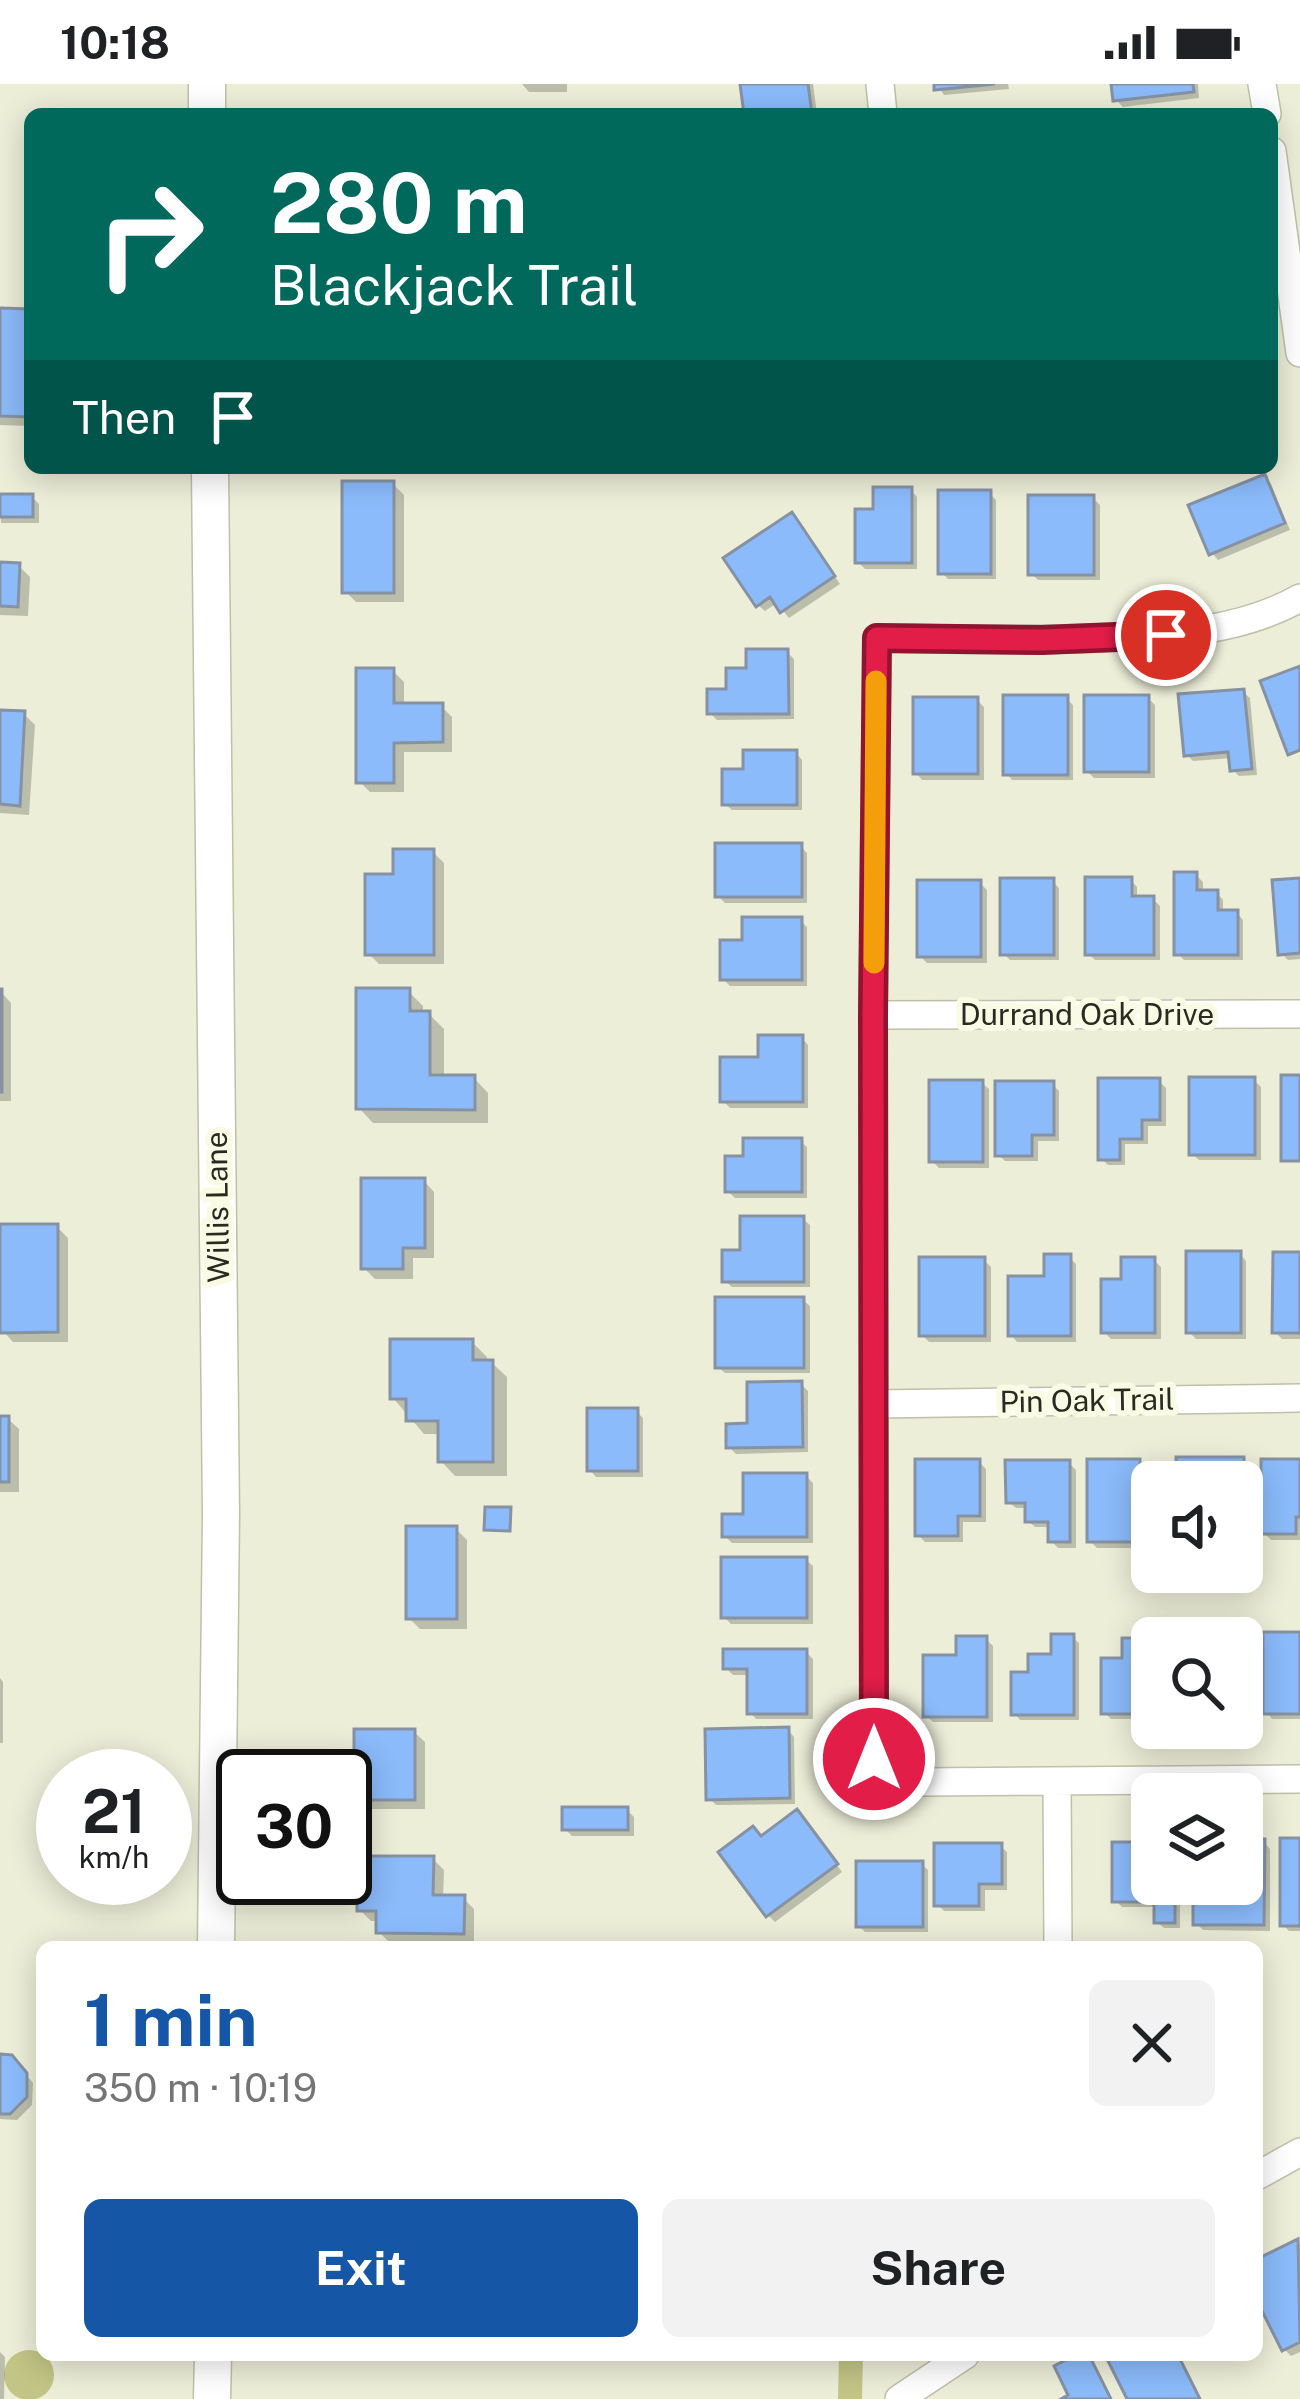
<!DOCTYPE html>
<html lang="en">
<head>
<meta charset="utf-8">
<style>
	body { margin:0; font-family:"Public Sans",sans-serif; background:#f2f2f2; color:#202124; height:100vh; display:flex; flex-direction:column; font-size:45px; white-space:nowrap }
	* { box-sizing:border-box; margin:0 }
	p { font-size:39px; color:#757577 }
	.icon { flex:none; width:66px; height:66px; fill:none; stroke:currentColor; stroke-width:2; stroke-linecap:round; stroke-linejoin:round }
	.map { position:relative; flex:1; overflow:hidden }
	.panel { position:absolute; left:36px; top:1857px; width:1227px; height:420px; display:flex; flex-direction:column; background:#fff; border-radius:18px; box-shadow:0 6px 30px #0003 }
	.panel>* { flex:none }
	.top-card { position:absolute; left:24px; top:24px; width:1254px; height:366px; border-radius:18px; box-shadow:0 6px 30px #0003; background:#00695c; color:#fff; overflow:hidden }
	.controls { position:absolute; left:1131px; top:1377px; display:grid; gap:24px }
	.controls a { display:grid; place-items:center; width:132px; height:132px; border-radius:18px; background:#fff; box-shadow:0 6px 30px #0003; font-size:60px }
	.speed { position:absolute; left:36px; top:1665px; display:flex; gap:24px; font-size:60px; font-weight:700; text-align:center }
	.speed>* { display:grid; place-content:center; width:156px; height:156px; border-radius:50%; background:#fff; box-shadow:0 6px 30px #0003; line-height:1 }
	.speed small { font-size:30px; font-weight:400 }
	.speed .limit { border:6px solid #111; border-radius:18px; background:#fff; color:#111 }
	.pin { position:absolute; display:grid; place-items:center; width:102px; height:102px; color:#fff; margin:-51px; border:6px solid #fff; border-radius:50%; box-shadow:0 3px 12px #0007 }
	.me { position:absolute; width:132px; margin:-66px; rotate:0deg; stroke-linejoin:round; filter:drop-shadow(0 0 9px #0008) }
	.turn { display:flex; align-items:center; gap:42px; height:252px; padding:0 48px; font-size:54px }
	.turn .icon { width:156px; height:156px; stroke-width:2.5 }
	.turn b { display:block; font-size:84px; line-height:102px }
	.then { display:flex; align-items:center; height:114px; padding:0 48px; background:#0003; gap:24px; font-size:45px }
	.round { display:grid; place-items:center; flex:none; width:126px; height:126px; border-radius:18px; background:#f2f2f2 }
	.overview { display:flex; align-items:center; justify-content:space-between; height:204px; padding:0 48px }
	h1 { font-size:72px; font-weight:700; line-height:90px; color:#1556a6 }
	.cta { display:flex; gap:24px; margin-top:auto; padding:24px 48px }
	.cta a { flex:1; height:138px; border-radius:18px; background:#1556a6; color:#fff; font-size:48px; font-weight:700; line-height:138px; text-align:center }
	.cta a+a { background:#f2f2f2; color:#202124 }
	.status { display:flex; justify-content:space-between; align-items:center; height:84px; padding:0 60px; background:#fff; direction:ltr }
	.status svg { height:33px; fill:currentColor }
	.map>svg:first-child { display:block }
	.green { fill:#c2c585 }
	.shadow { fill:#0003 }
	.building { fill:#8bbbfb; stroke:#8692a3; stroke-width:3 }
	.lines { fill:none; stroke-linecap:round; stroke-linejoin:round }
	.street-casing { stroke:#bec0aa; stroke-width:30 }
	.secondary-casing { stroke:#bec0aa; stroke-width:39 }
	.street { stroke:#fff; stroke-width:27 }
	.secondary { stroke:#fff; stroke-width:36 }
	.route-casing { stroke:#92132f; stroke-width:30 }
	.route { stroke:#e11d48; stroke-width:21 }
	.slow { stroke:#f59e0b; stroke-width:21 }
	.labels { text-anchor:middle; stroke-width:12; stroke-linejoin:round; paint-order:stroke }
	.street-label { font-size:30px; fill:#292a21; stroke:#f9fbe5 }
</style>
</head>
<body>
<div class="status"><b>10:18</b><svg viewBox="0 0 49 12"><path d="M0 12V9h3v3zM5 12V6h3v6zM10 12V3h3v9zM15 12V0h3v12zM26 1h20v11H26zM47 4h2v5h-2z"/></svg></div>
<div class="map">
<svg width="1300" height="2315" viewBox="0 0 1300 2315">
	<rect width="100%" height="100%" fill="#eceed8"/>
	<path class="green" d="M4 2291a25 25 0 1 1 50 0a25 25 0 1 1-50 0Z
		M839 2271H863L862 2315H838Z"/>
	<path class="shadow" d="M522 0H567V8H529Z
		M743 0H813L817 30H747Z
		M937 0H1008L1009 5 944 11Z
		M1114 0H1198L1199 14 1123 23 1116 16Z
		M0 227 30 228V342L0 341Z
		M1264 393 1271 400 1290 446 1218 476 1212 469Z
		M393 400 404 411V518H356L345 507Z
		M911 406 917 413V485H865L858 478 876 428Z
		M989 409 996 416V495H948L941 488Z
		M0 413H32L39 420V439H1Z
		M1093 414 1100 421V496H1038L1031 489Z
		M798 438 840 500 789 534 777 519 765 527 758 521Z
		M0 481 19 482 30 493 28 532 0 531Z
		M787 568 794 575V635L717 636 710 629 729 608Z
		M393 587 404 598V622H441L452 633V668H404V708H370L359 697Z
		M1243 608 1250 614 1257 691 1239 692 1232 685V674L1193 677 1186 670Z
		M1066 614 1073 621V696H1012L1006 689Z
		M1148 614 1155 621V694H1094L1087 687Z
		M977 616 984 623V696H922L916 689Z
		M0 629 24 630 35 641 29 731 0 729Z
		M796 669 802 676V726H732L725 720 746 688Z
		M800 762 807 769V819H725L718 812Z
		M433 768 444 779V880H379L368 869 396 793Z
		M1196 791 1203 798V809H1217L1223 816V829H1237L1243 836V876H1184L1177 869Z
		M1131 796 1137 803V815H1153L1160 822V876H1095L1088 869Z
		M1052 797 1059 804V876H1010L1003 869Z
		M1300 797V875L1288 876 1281 869Z
		M980 799 987 806V879H927L920 872Z
		M800 836 807 843V902H730L723 895 745 859Z
		M408 907 423 922V930H429L444 945V994H474L488 1009V1039H373L359 1024Z
		M1 908 11 919V1017H0Z
		M802 954 808 961V1024H730L723 1017 761 976Z
		M1254 996 1261 1003V1076H1199L1192 1070Z
		M1159 997 1166 1004V1042H1148V1060H1125V1081H1108L1101 1074Z
		M982 999 989 1005V1084H939L932 1077Z
		M1052 1000 1059 1007V1057H1038V1077H1005L998 1070Z
		M800 1057 807 1063V1114H735L728 1107 746 1075Z
		M424 1097 434 1108V1174H413V1195H375L364 1184Z
		M803 1135 810 1141V1203H732L725 1197 743 1169Z
		M0 1143H57L68 1154V1258H13L3 1247Z
		M1240 1170 1246 1177V1255H1196L1189 1248Z
		M1300 1171V1255H1282L1275 1248Z
		M1069 1173 1076 1180V1258H1017L1011 1251 1047 1195Z
		M984 1176 991 1183V1258H929L922 1251Z
		M1154 1176 1161 1183V1255H1111L1104 1248 1124 1198Z
		M803 1216 810 1222V1289H725L718 1283Z
		M472 1258 487 1273V1279H492L507 1293V1392H455L441 1377V1350H424L393 1314Z
		M801 1300 808 1307V1368L736 1370 729 1363Z
		M636 1327 643 1334V1393H596L590 1386Z
		M0 1335H8L19 1345V1408H0Z
		M1242 1376 1249 1382V1456H1242V1398H1179Z
		M979 1378 986 1385V1438H963V1458H925L918 1451Z
		M1139 1378 1145 1385V1464H1097L1090 1457Z
		M1300 1378V1456H1271L1264 1449Z
		M1069 1379 1076 1386V1464H1058L1051 1457V1443H1035L1028 1437V1424H1016L1009 1418Z
		M806 1392 813 1399V1459H732L725 1452 746 1433Z
		M456 1445 467 1456V1545H420L409 1534Z
		M806 1476 813 1482V1540H731L724 1533Z
		M1300 1551V1635H1272L1266 1628Z
		M1072 1553 1079 1559V1636H1020L1014 1629 1031 1591Z
		M986 1555 993 1562V1638H933L926 1632 959 1574Z
		M1152 1557V1635H1111L1104 1628 1125 1577Z
		M806 1568 813 1575V1635H756L750 1628V1591H733L726 1584Z
		M1242 1572 1249 1579V1635H1242Z
		M0 1594 3 1598V1659H0Z
		M788 1646 794 1653 795 1720 716 1721 709 1714Z
		M414 1648 425 1658V1725H368L357 1715Z
		M627 1726 634 1733V1752H572L565 1745Z
		M804 1736 842 1788 775 1838 768 1831 761 1755Z
		M1300 1757V1847H1289L1283 1841Z
		M1242 1758H1264L1270 1765V1847L1203 1846 1196 1839V1800H1242Z
		M1152 1761V1800H1180V1844H1164L1157 1838V1823H1122L1115 1816Z
		M1000 1762 1007 1768V1806H985V1827H944L937 1820Z
		M433 1775 444 1786 443 1814H463L474 1825V1860L390 1859 379 1848V1837H371L360 1826Z
		M922 1780 928 1786V1848H865L859 1842Z
		M0 1973 18 1981 33 1999 32 2021 17 2036 0 2035Z
		M1298 2159 1300 2161V2268L1291 2272 1284 2265 1257 2211V2178Z
		M0 2268 5 2273 4 2315H0Z"/>
	<path class="building" d="M740 0H808L812 30H744Z
		M934 0H995L934 6Z
		M1111 0H1193L1194 8 1113 17Z
		M0 224 30 225V333L0 332Z
		M1265 390 1285 439 1209 471 1188 421Z
		M342 397H394V509H342Z
		M873 403H912V479H855V425H873Z
		M938 406H991V490H938Z
		M0 410H33V433H0Z
		M1028 411H1094V491H1028Z
		M792 428 835 492 780 529 770 513 756 523 723 474Z
		M0 478 20 479 18 523 0 522Z
		M746 565H788L789 630H707V605H726V584H746Z
		M1300 582V666L1288 671 1260 597Z
		M356 584H394V619H443V658L394 659V699H356Z
		M1244 605 1252 685 1230 687 1228 668 1184 672 1178 610Z
		M1003 611H1068V691H1003Z
		M1084 611H1149V688H1084Z
		M913 613H978V690H913Z
		M0 626 25 627 20 722 0 720Z
		M743 666H797V721H722V685H743Z
		M715 759H802V813H715Z
		M393 765H434V871H365V790H393Z
		M1174 788H1197V806H1218V826H1238V871H1174Z
		M1085 793H1132V812H1154V871H1085Z
		M1000 794H1054V871H1000Z
		M1300 794V869L1278 871 1272 796Z
		M917 796H981V873H917Z
		M742 833H802V896H720V856H742Z
		M356 904H410V927H430V991H475V1026L356 1025Z
		M0 905H2V1008H0Z
		M758 951H803V1018H720V973H758Z
		M1281 991H1300V1077H1281Z
		M1189 993H1255V1071H1189Z
		M1098 994H1160V1036H1142V1055H1120V1076H1098Z
		M929 996H983V1078H929Z
		M995 997H1054V1051H1032V1072H995Z
		M743 1054H802V1108H725V1072H743Z
		M361 1094H425V1164H403V1185H361Z
		M740 1132H804V1198H722V1166H740Z
		M0 1140H58V1248L0 1249Z
		M1186 1167H1241V1249H1186Z
		M1273 1168H1300V1249H1272Z
		M1044 1170H1071V1252H1008V1192H1044Z
		M919 1173H985V1252H919Z
		M1121 1173H1155V1249H1101V1195H1121Z
		M715 1213H804V1284H715Z
		M390 1255H473V1276H493V1378H438V1337H406V1315H390Z
		M802 1297 803 1363 726 1364V1340L747 1339V1298Z
		M587 1324H638V1387H587Z
		M0 1332H9V1398H0Z
		M1176 1373H1244V1450L1242 1398H1176Z
		M915 1375H980V1432H958V1452H915Z
		M1087 1375H1140V1458H1087Z
		M1261 1375H1300V1433H1296V1450H1261Z
		M1005 1376H1070V1458H1048V1438H1025V1419H1006Z
		M743 1389H807V1453H722V1430H743Z
		M485 1423H511L510 1447 484 1446Z
		M406 1442H457V1535H406Z
		M721 1473H807V1534H721Z
		M1263 1548H1300V1630H1263Z
		M1051 1550H1074V1631H1011V1588H1028V1570H1051Z
		M956 1552H987V1633H923V1571H956Z
		M1122 1554H1158H1152V1630H1101V1574H1122Z
		M723 1565H807V1630H747V1585H723Z
		M789 1643 790 1714 706 1716 705 1645Z
		M354 1645H415V1716H354Z
		M562 1723H628V1746H562Z
		M797 1725 838 1780 766 1833 718 1768 753 1742 761 1752Z
		M1280 1754H1300V1842H1280Z
		M1242 1755H1265L1264 1841H1193V1800H1242Z
		M1112 1758H1152V1800H1175V1839H1154V1818H1112Z
		M934 1759H1002V1800H979V1822H934Z
		M357 1772H434L433 1811H465L464 1850 376 1849V1827H357Z
		M856 1777H923V1843H856Z
		M0 1970 12 1971 27 1989V2013L10 2030H0Z
		M1298 2155 1300 2258 1282 2267 1257 2217V2175Z
		M1076 2271H1089L1111 2315H1061L1068 2311 1054 2282Z
		M1105 2271H1178L1200 2315H1127Z"/>
	<g class="lines">
		<defs>
			<path id="street" d="M880 0 883 30
				M1262 0 1267 30
				M1272 67 1300 269
				M1300 514C1240 548 1168 551 1101 554 1026 557 951 555 877 554L873 931 874 1675C884 1701 895 1696 921 1698L1300 1695
				M873 931 1300 930
				M874 1320 1300 1314
				M1057 1697 1058 1863
				M1257 2092 1300 2068
				M899 2315 965 2271"/>
			<path id="secondary" d="M207 0V30
				M210 384 221 1430 216 1863
				M212 2315 213 2271"/>
		</defs>
		<use href="#street" class="street-casing"/>
		<use href="#secondary" class="secondary-casing"/>
		<use href="#street" class="street"/>
		<use href="#secondary" class="secondary"/>
	</g>
	<g class="lines">
		<defs>
			<path id="route" d="M874 1675 873 931 877 554 1042 556 1166 551"/>
		</defs>
		<use href="#route" class="route-casing"/>
		<use href="#route" class="route"/>
		<path class="slow" d="M874 879 876 597"/>
	</g>
	<g class="labels">
		<g class="street-label">
			<text x="1087" y="941">Durrand Oak Drive</text>
			<text transform="translate(218 1123) rotate(-91)" y="10">Willis Lane</text>
			<text transform="translate(1087 1317) rotate(-1)" y="10">Pin Oak Trail</text>
		</g>
	</g>
</svg>
<div class="controls">
<a><svg class="icon" aria-label="sound" viewBox="0 0 24 24"><path d="M4 9h4l5-4v14l-5-4H4zM17 9q2 3 0 6"/></svg></a>
<a><svg class="icon" aria-label="search" viewBox="0 0 24 24"><circle cx="10" cy="10" r="6"/><path d="M15 15l6 6"/></svg></a>
<a><svg class="icon" aria-label="layers" viewBox="0 0 24 24"><path d="M12 4l9 5-9 5-9-5zM3 14l9 5 9-5"/></svg></a>
</div>
<div class="speed"><div>21<small>km/h</small></div><div class="limit">30</div></div>
<div class="pin" style="left:1166px;top:551px;background:#d93025"><svg class="icon" aria-label="arrive" viewBox="0 0 24 24"><path d="M6 21V4h12l-3 4 3 4H6"/></svg></div>
<svg class="me" style="left:874px;top:1675px" viewBox="-20 -20 40 40"><circle r="17" fill="#e11d48" stroke="#fff" stroke-width="3"/><path d="M0-11L8 9 0 5-8 9z" fill="#fff"/></svg>
<div class="top-card">
<div class="turn"><svg class="icon" aria-label="right" viewBox="0 0 24 24"><path d="M7 20v-9h11M14 6l5 5-5 5"/></svg><div><b>280 m</b>Blackjack Trail</div></div>
<div class="then">Then<svg class="icon" aria-label="arrive" viewBox="0 0 24 24"><path d="M6 21V4h12l-3 4 3 4H6"/></svg></div>
</div>
<section class="panel">
<div class="overview"><div><h1>1 min</h1><p>350 m · 10:19</p></div><a class="round"><svg class="icon" aria-label="close" viewBox="0 0 24 24"><path d="M6 6l12 12M18 6L6 18"/></svg></a></div>
<div class="cta"><a>Exit</a><a>Share</a></div>
</section>
</div>
</body>
</html>
